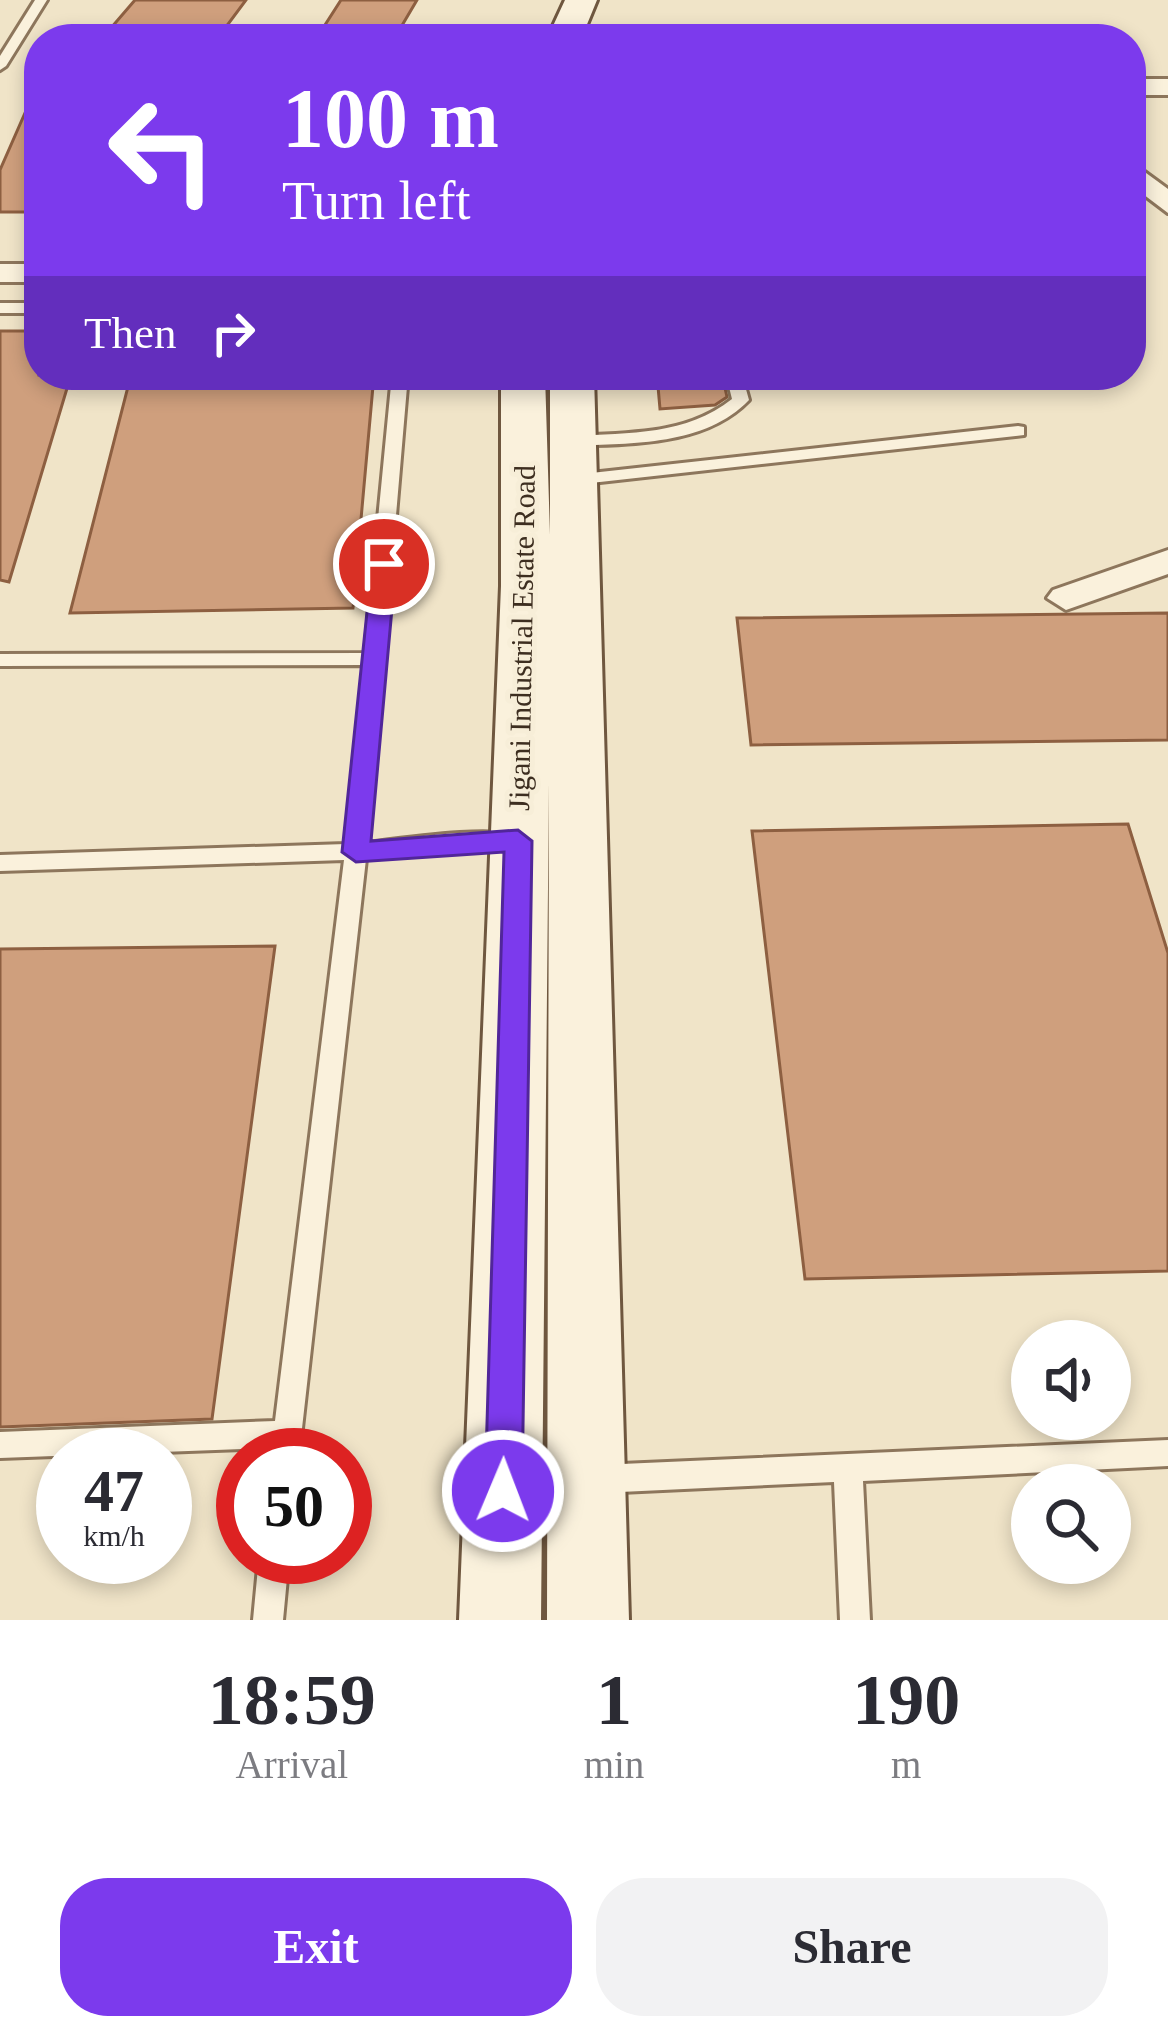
<!DOCTYPE html>
<html lang="en">
<head>
<meta charset="utf-8">
<style>
	body { margin:0; font-family:Georgia,serif; background:#f2f2f3; color:#2b2b33; height:100vh; display:flex; flex-direction:column; font-size:45px; white-space:nowrap }
	* { box-sizing:border-box; margin:0 }
	p { font-size:39px; color:#7c7c81 }
	.icon { flex:none; width:66px; height:66px; fill:none; stroke:currentColor; stroke-width:2; stroke-linecap:round; stroke-linejoin:round }
	.map { position:relative; height:1620px; overflow:hidden }
	.drawer { display:flex; flex-direction:column; background:#fff; flex:1 }
	.drawer>* { flex:none }
	.hud { position:absolute; left:24px; top:24px; width:1122px; height:366px; border-radius:48px; box-shadow:0 6px 18px #0003; background:#7c3aed; color:#fff; overflow:hidden }
	.buttons { position:absolute; left:1011px; top:1320px; display:grid; gap:24px }
	.buttons a { display:grid; place-items:center; width:120px; height:120px; border-radius:50%; background:#fff; box-shadow:0 6px 18px #0003; font-size:60px }
	.speed { position:absolute; left:36px; top:1428px; display:flex; gap:24px; font-size:60px; font-weight:700; text-align:center }
	.speed>* { display:grid; place-content:center; width:156px; height:156px; border-radius:50%; background:#fff; box-shadow:0 6px 18px #0003; line-height:1 }
	.speed small { font-size:30px; font-weight:400 }
	.speed .limit { border:18px solid #d22; background:#fff; color:#111 }
	.pin { position:absolute; display:grid; place-items:center; width:102px; height:102px; color:#fff; margin:-51px; border:6px solid #fff; border-radius:50%; box-shadow:0 3px 12px #0007 }
	.me { position:absolute; width:132px; margin:-66px; rotate:1deg; stroke-linejoin:round; filter:drop-shadow(0 0 9px #0008) }
	.turn { display:flex; align-items:center; gap:42px; height:252px; padding:0 60px; font-size:54px }
	.turn .icon { width:156px; height:156px; stroke-width:2.5 }
	.turn b { display:block; font-size:84px; line-height:102px }
	.then { display:flex; align-items:center; height:114px; padding:0 60px; background:#0003; gap:24px; font-size:45px }
	.eta { display:flex; justify-content:space-evenly; align-items:center; height:204px; text-align:center }
	.eta b { font-size:72px; font-weight:800; line-height:84px }
	.button { display:flex; gap:24px; margin-top:auto; padding:24px 60px }
	.button a { flex:1; height:138px; border-radius:48px; background:#7c3aed; color:#fff; font-size:48px; font-weight:800; line-height:138px; text-align:center }
	.button a+a { background:#f2f2f3; color:#2b2b33 }
	.map>svg:first-child { display:block }
	.building { fill:#cf9f7d; stroke:#8d5f41; stroke-width:3 }
	.lines { fill:none; stroke-linecap:round; stroke-linejoin:round }
	.service-casing { stroke:#8d765c; stroke-width:6 }
	.minor-casing { stroke:#8d765c; stroke-width:6 }
	.secondary-casing { stroke:#6f573f; stroke-width:6 }
	.service { fill:#faf1dc; fill-rule:evenodd }
	.minor { fill:#faf1dc; fill-rule:evenodd }
	.secondary { fill:#faf1dc; fill-rule:evenodd }
	.route { fill:#7c3aed; stroke:#51269a; stroke-width:3 }
	.labels { text-anchor:middle; stroke-width:10; stroke-linejoin:round; paint-order:stroke }
	.street-label { font-size:30px; fill:#3d2e20; stroke:#f7eed8 }
</style>
</head>
<body>
<div class="map">
<svg width="1168" height="1620" viewBox="0 0 1168 1620">
	<rect width="100%" height="100%" fill="#f0e4c8"/>
	<path class="building" d="M135 0H246L217 39 104 36Z
		M341 0H417L394 39H316Z
		M39 81V212H0V170Z
		M0 331H39V375H71L9 582 0 580Z
		M131 375H374L353 608 70 613Z
		M657 375H722L727 397 715 405 660 409Z
		M1168 613V740L751 745 737 618Z
		M1128 824 1168 953V1271L805 1279 752 831Z
		M275 946 212 1419 0 1427V949Z"/>
	<g class="lines">
		<defs>
			<path id="service" d="M35 0H47L6 66 0 70V56Z
				M0 303H39V313H0Z
				M392 375H408L368 843C398 839 510 822 529 841L518 849H455L366 859 299 1455H271L272 1448 0 1458V1432L275 1421 344 860 0 871V855L346 844 364 665 0 666V654L365 653Z
				M726 375H742L749 400C705 446 632 443 573 446L565 441 573 436C629 433 687 435 732 399Z
				M1018 426 1024 427V435L573 485 564 480 573 475Z
				M1168 1440V1466L863 1481 870 1620H840L834 1482 599 1493 589 1489 585 1479 589 1469 599 1465Z
				M259 1557H289L283 1620H253Z"/>
			<path id="minor" d="M1131 79H1168V95H1131Z
				M1131 162 1168 189V213L1131 185Z
				M0 264H39V282H0Z
				M1168 550V574L1066 610 1047 598 1053 590Z"/>
			<path id="secondary" d="M565 0H597L581 39H547Z
				M501 375H545L550 535V375H594L629 1620H547L549 783 541 1620H459L501 586Z"/>
		</defs>
		<use href="#service" class="service-casing"/>
		<use href="#minor" class="minor-casing"/>
		<use href="#secondary" class="secondary-casing"/>
		<use href="#service" class="service"/>
		<use href="#minor" class="minor"/>
		<use href="#secondary" class="secondary"/>
	</g>
	<path class="route" d="M384 557 396 564 371 841 518 830 532 841 522 1491 516 1504 503 1509 490 1504 485 1491 504 852 356 862 342 852 372 564Z"/>
	<g class="labels">
		<g class="street-label">
			<text transform="translate(522 638) rotate(-89)" y="10">Jigani Industrial Estate Road</text>
		</g>
	</g>
</svg>
<div class="buttons">
<a><svg class="icon" aria-label="sound" viewBox="0 0 24 24"><path d="M4 9h4l5-4v14l-5-4H4zM17 9q2 3 0 6"/></svg></a>
<a><svg class="icon" aria-label="search" viewBox="0 0 24 24"><circle cx="10" cy="10" r="6"/><path d="M15 15l6 6"/></svg></a>
</div>
<div class="speed"><div>47<small>km/h</small></div><div class="limit">50</div></div>
<div class="pin" style="left:384px;top:564px;background:#d93025"><svg class="icon" aria-label="arrive" viewBox="0 0 24 24"><path d="M6 21V4h12l-3 4 3 4H6"/></svg></div>
<svg class="me" style="left:503px;top:1491px" viewBox="-20 -20 40 40"><circle r="17" fill="#7c3aed" stroke="#fff" stroke-width="3"/><path d="M0-11L8 9 0 5-8 9z" fill="#fff"/></svg>
<div class="hud">
<div class="turn"><svg class="icon" aria-label="left" viewBox="0 0 24 24"><path d="M17 20v-9H6M10 6l-5 5 5 5"/></svg><div><b>100 m</b>Turn left</div></div>
<div class="then">Then<svg class="icon" aria-label="right" viewBox="0 0 24 24"><path d="M7 20v-9h11M14 6l5 5-5 5"/></svg></div>
</div>
</div>
<section class="drawer">
<div class="eta">
<div><b>18:59</b><p>Arrival</p></div>
<div><b>1</b><p>min</p></div>
<div><b>190</b><p>m</p></div>
</div>
<div class="button"><a>Exit</a><a>Share</a></div>
</section>
</body>
</html>
